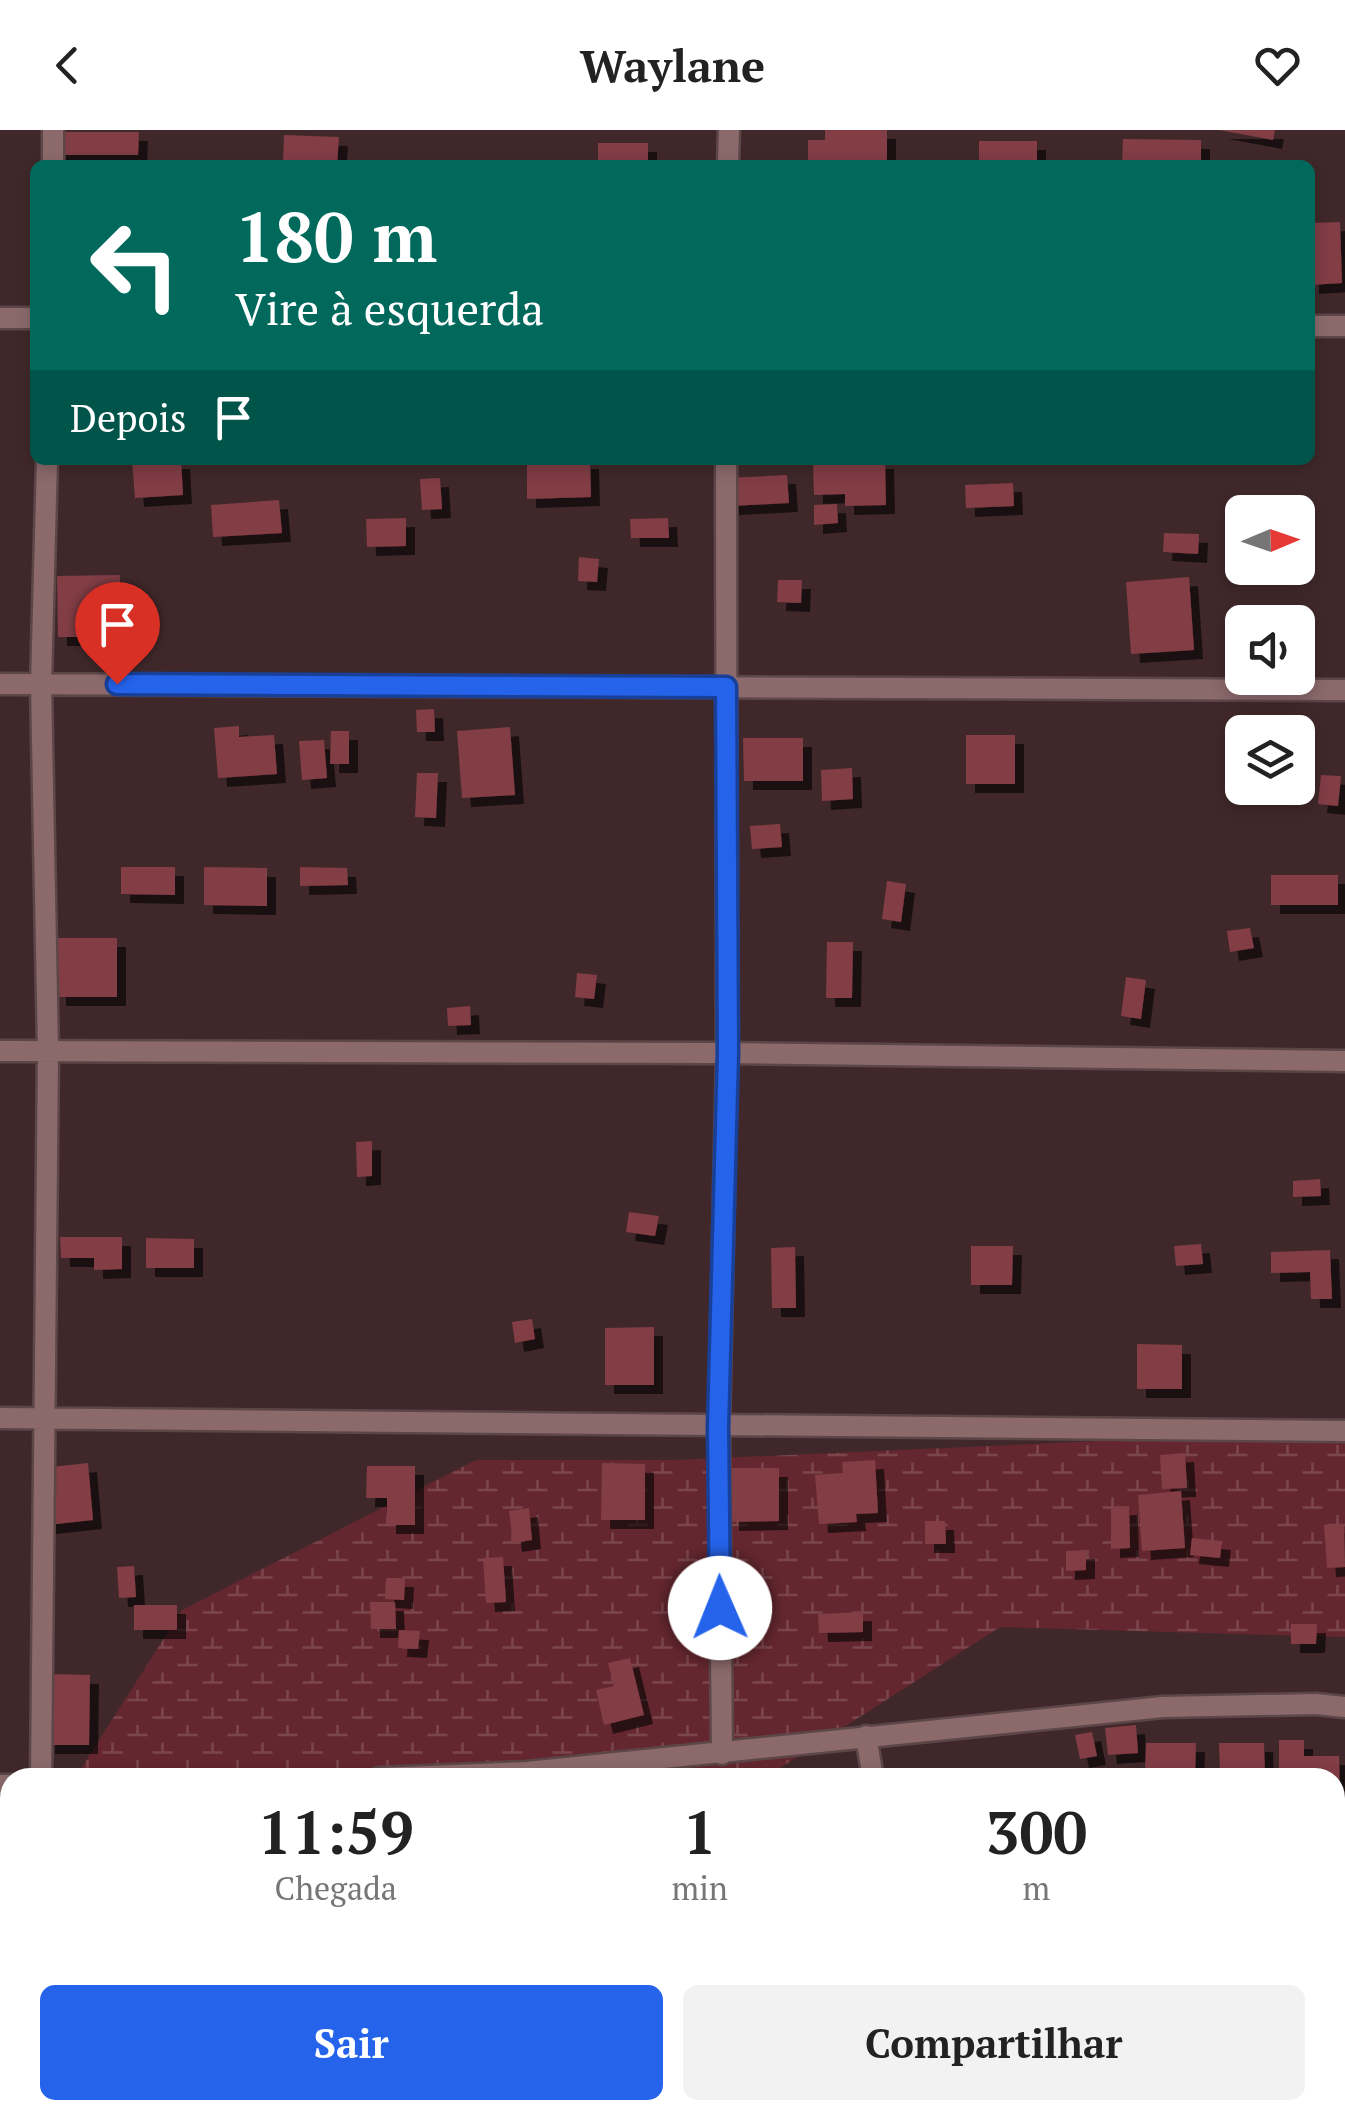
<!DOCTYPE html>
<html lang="pt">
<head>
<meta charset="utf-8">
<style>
	body { margin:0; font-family:"PT Serif",serif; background:#f2f2f2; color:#222; height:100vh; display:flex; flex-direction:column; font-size:38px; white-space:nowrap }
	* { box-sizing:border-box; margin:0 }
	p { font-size:32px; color:#767676 }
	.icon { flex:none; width:55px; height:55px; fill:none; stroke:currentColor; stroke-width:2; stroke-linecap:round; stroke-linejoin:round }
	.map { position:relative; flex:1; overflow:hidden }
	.panel { position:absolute; left:0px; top:1638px; width:1345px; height:352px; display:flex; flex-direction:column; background:#fff; border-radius:30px 30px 0 0; box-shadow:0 5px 15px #0003 }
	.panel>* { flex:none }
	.top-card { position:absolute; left:30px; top:30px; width:1285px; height:305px; border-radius:15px; box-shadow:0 5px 15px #0003; background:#00695c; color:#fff; overflow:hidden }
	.needle { width:65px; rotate:88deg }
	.buttons { position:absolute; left:1225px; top:365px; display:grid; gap:20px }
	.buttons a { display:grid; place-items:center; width:90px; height:90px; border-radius:15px; background:#fff; box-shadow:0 5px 15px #0003; font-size:50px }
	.pin { position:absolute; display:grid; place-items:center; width:85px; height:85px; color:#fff; margin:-102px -42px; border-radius:50% 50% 50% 0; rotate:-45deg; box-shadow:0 0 10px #0007 }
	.pin .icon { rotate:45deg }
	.me { position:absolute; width:110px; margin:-55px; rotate:359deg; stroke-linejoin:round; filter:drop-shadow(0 0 8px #0008) }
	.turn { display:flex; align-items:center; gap:35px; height:210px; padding:0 40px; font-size:45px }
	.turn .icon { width:130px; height:130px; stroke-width:2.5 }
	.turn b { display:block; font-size:70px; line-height:85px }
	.then { display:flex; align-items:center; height:95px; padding:0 40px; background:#0003; gap:20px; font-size:38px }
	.eta { display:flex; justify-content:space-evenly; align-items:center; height:170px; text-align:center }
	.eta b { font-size:60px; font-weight:700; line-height:70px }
	.button { display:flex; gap:20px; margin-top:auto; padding:20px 40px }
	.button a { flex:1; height:115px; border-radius:15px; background:#2563eb; color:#fff; font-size:40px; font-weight:700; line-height:115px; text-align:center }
	.button a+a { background:#f2f2f2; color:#222 }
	header { display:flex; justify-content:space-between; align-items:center; height:130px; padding:0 40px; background:#fff; font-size:45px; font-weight:700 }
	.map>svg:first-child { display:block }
	.wetland { fill:url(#wetland-marsh) }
	.building { fill:#823d44; filter:url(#shadow) }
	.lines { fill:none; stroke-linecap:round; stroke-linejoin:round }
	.street-casing { stroke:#5c4648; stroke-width:25 }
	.street { stroke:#8c6a6c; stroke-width:20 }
	.route-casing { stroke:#184099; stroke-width:25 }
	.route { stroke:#2563eb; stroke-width:18 }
</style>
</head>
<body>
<header><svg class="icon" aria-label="back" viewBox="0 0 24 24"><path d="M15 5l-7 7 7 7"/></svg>Waylane<svg class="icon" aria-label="heart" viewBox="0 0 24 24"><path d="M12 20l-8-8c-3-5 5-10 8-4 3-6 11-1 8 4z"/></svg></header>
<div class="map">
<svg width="1345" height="1989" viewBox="0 0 1345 1989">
	<defs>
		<pattern id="wetland-marsh" width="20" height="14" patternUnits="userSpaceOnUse" patternTransform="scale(2.5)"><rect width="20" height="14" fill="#65272f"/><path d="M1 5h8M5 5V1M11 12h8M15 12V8" fill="none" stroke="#7b454c"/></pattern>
		<filter id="shadow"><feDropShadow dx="9" dy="9" stdDeviation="0" flood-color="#0009"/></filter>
	</defs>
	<rect width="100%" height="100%" fill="#40282a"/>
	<path class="wetland" d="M1345 1300V1507L1000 1497 766 1647 75 1648 182 1480 476 1330H676Z
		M0 1655H10V1980H248L239 1989H0Z"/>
	<path class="building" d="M825 0H887V35H808V10H825Z
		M1219 0H1275L1273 10Z
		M57 2H139L138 25H57Z
		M284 5 339 7 337 35 283 33Z
		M1123 9 1201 10V35H1122Z
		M979 11H1037V35H979Z
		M598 13H648V35H598Z
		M1340 92 1342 153 1310 155V93Z
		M132 330H181L183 365 135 368Z
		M527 330H590L591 367 527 369Z
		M813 330H885L886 375 845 376V364L814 365Z
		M787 345 789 373 730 376 728 348Z
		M440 348 442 379 422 380 420 349Z
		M1013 353 1014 376 966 378 965 355Z
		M279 370 282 403 213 407 211 375Z
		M837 374 838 393 814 395V375Z
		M406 388V416L367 417 366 389Z
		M668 388 669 408H631L630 389Z
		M1164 403 1199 404 1198 424 1163 422Z
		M579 427 599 429 597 452 578 451Z
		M120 445V507H58L57 446Z
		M1189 447 1194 520 1131 524 1126 452Z
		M778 450H802L801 473 777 472Z
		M434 579 435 602H417L416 580Z
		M239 596V607L274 605 277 644 218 648 214 598Z
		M510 597 515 665 462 668 457 601Z
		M331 601H349V634H330Z
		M966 605H1015V654H966Z
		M743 608H803V651H744Z
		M324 610 327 648 302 650 299 611Z
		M852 638 853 669 822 671 821 640Z
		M417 643H438L436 688 415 687Z
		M1321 645 1341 646 1338 676 1318 674Z
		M780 694 782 717 752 719 750 696Z
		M121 737H175V765L121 764Z
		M204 737 267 738V776L204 775Z
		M300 737 347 738 348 755 300 756Z
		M1271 745H1338V775H1271Z
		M887 751 906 754 901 792 882 789Z
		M1250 798 1254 818 1230 822 1227 801Z
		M57 808H117V867H57Z
		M827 812H853L852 868H826Z
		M577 843 597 845 594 869 575 867Z
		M1126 847 1146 850 1141 889 1121 886Z
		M470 876 471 895 448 896 447 878Z
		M372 1011V1046L357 1047 356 1012Z
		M1320 1049 1321 1066 1293 1067V1051Z
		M629 1082 659 1086 655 1106 626 1102Z
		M60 1107H122V1139L94 1140V1128H61Z
		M146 1108 194 1109V1138H146Z
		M1201 1114 1203 1134 1176 1136 1174 1116Z
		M971 1116H1013L1012 1155H971Z
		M795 1117 796 1178H772L771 1118Z
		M1330 1120 1332 1169H1311L1310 1142 1271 1143V1122Z
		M532 1189 535 1209 515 1213 512 1192Z
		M654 1197V1255H605V1198Z
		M1137 1214 1182 1215V1259H1137Z
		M1185 1323 1187 1358 1162 1359 1160 1325Z
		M875 1330 878 1383 856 1384 857 1392 819 1394 815 1345 843 1343 842 1332Z
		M88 1333 93 1390 47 1395 42 1338Z
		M602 1333 645 1334V1390H601Z
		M367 1336H415V1395H387V1368H366Z
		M729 1338H779V1391L730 1392Z
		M1181 1361 1185 1418 1142 1421 1138 1365Z
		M1129 1376 1130 1418 1111 1419V1377Z
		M529 1378 532 1410 513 1413 509 1381Z
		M925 1391H945L946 1414H925Z
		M1344 1394 1345 1437 1327 1438 1324 1395Z
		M1192 1408 1222 1411 1220 1428 1190 1425Z
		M1086 1420V1440L1066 1441V1421Z
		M503 1427 506 1472 486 1473 483 1428Z
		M134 1436 136 1467 119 1468 117 1437Z
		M386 1448H405L404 1470 385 1469Z
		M370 1472H395L396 1499H371Z
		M134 1475H177V1500H134Z
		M863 1482V1502L819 1503 818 1484Z
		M1291 1494H1317L1316 1514H1291Z
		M399 1500 420 1501 418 1519 398 1518Z
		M630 1528 644 1585 604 1595 596 1560 614 1556 608 1533Z
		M47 1544 90 1545 89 1615H46Z
		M1136 1595 1138 1623 1108 1625 1105 1598Z
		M1092 1602 1097 1626 1080 1629 1075 1605Z
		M1279 1610H1304V1626H1339L1340 1670H1335V1648H1279Z
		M1146 1613H1196L1195 1645 1145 1644Z
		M1219 1613H1264L1265 1648H1246V1643H1220Z
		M10 1932V1956L0 1958V1934Z
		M1091 1983 1118 1984V1989H1091Z"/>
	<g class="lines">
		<defs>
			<path id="street" d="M53 35V0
				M728 35 729 0
				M0 188H35
				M1310 196H1345
				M0 554 1345 560
				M0 921 727 923 1345 931
				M0 1288 1345 1301
				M866 1606 873 1648
				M722 1624 719 1297 727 923 726 330
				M41 1648 48 922 41 554 47 330
				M379 1648 527 1642 1163 1577 1316 1574 1345 1577
				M0 1655H10
				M1335 1838 1345 1836
				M229 1980 231 1989
				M581 1980 582 1989
				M931 1980 933 1989
				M1270 1980 1271 1989"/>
		</defs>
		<use href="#street" class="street-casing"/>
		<use href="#street" class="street"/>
	</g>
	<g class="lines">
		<defs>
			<path id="route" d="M117 554 726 557 728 922 718 1297 720 1478"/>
		</defs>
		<use href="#route" class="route-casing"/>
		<use href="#route" class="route"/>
	</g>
</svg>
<div class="buttons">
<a><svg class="needle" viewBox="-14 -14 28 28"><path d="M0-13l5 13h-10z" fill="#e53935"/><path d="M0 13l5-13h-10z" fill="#767676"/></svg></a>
<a><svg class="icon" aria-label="sound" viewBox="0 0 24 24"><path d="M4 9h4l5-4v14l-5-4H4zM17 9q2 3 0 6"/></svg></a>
<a><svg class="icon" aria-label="layers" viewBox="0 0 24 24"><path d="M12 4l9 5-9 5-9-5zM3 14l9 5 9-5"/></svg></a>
</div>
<div class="pin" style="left:117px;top:554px;background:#d93025"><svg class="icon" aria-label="arrive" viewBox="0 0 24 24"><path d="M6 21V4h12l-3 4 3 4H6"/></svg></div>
<svg class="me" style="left:720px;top:1478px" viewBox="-20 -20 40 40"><circle r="19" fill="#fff"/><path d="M0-13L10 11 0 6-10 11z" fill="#2563eb"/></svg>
<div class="top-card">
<div class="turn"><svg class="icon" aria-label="left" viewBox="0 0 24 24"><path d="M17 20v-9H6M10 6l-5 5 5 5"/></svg><div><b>180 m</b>Vire à esquerda</div></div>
<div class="then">Depois<svg class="icon" aria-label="arrive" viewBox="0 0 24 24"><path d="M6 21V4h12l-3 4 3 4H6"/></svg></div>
</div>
<section class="panel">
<div class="eta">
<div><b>11:59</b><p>Chegada</p></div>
<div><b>1</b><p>min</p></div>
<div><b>300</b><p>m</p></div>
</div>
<div class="button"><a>Sair</a><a>Compartilhar</a></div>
</section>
</div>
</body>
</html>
